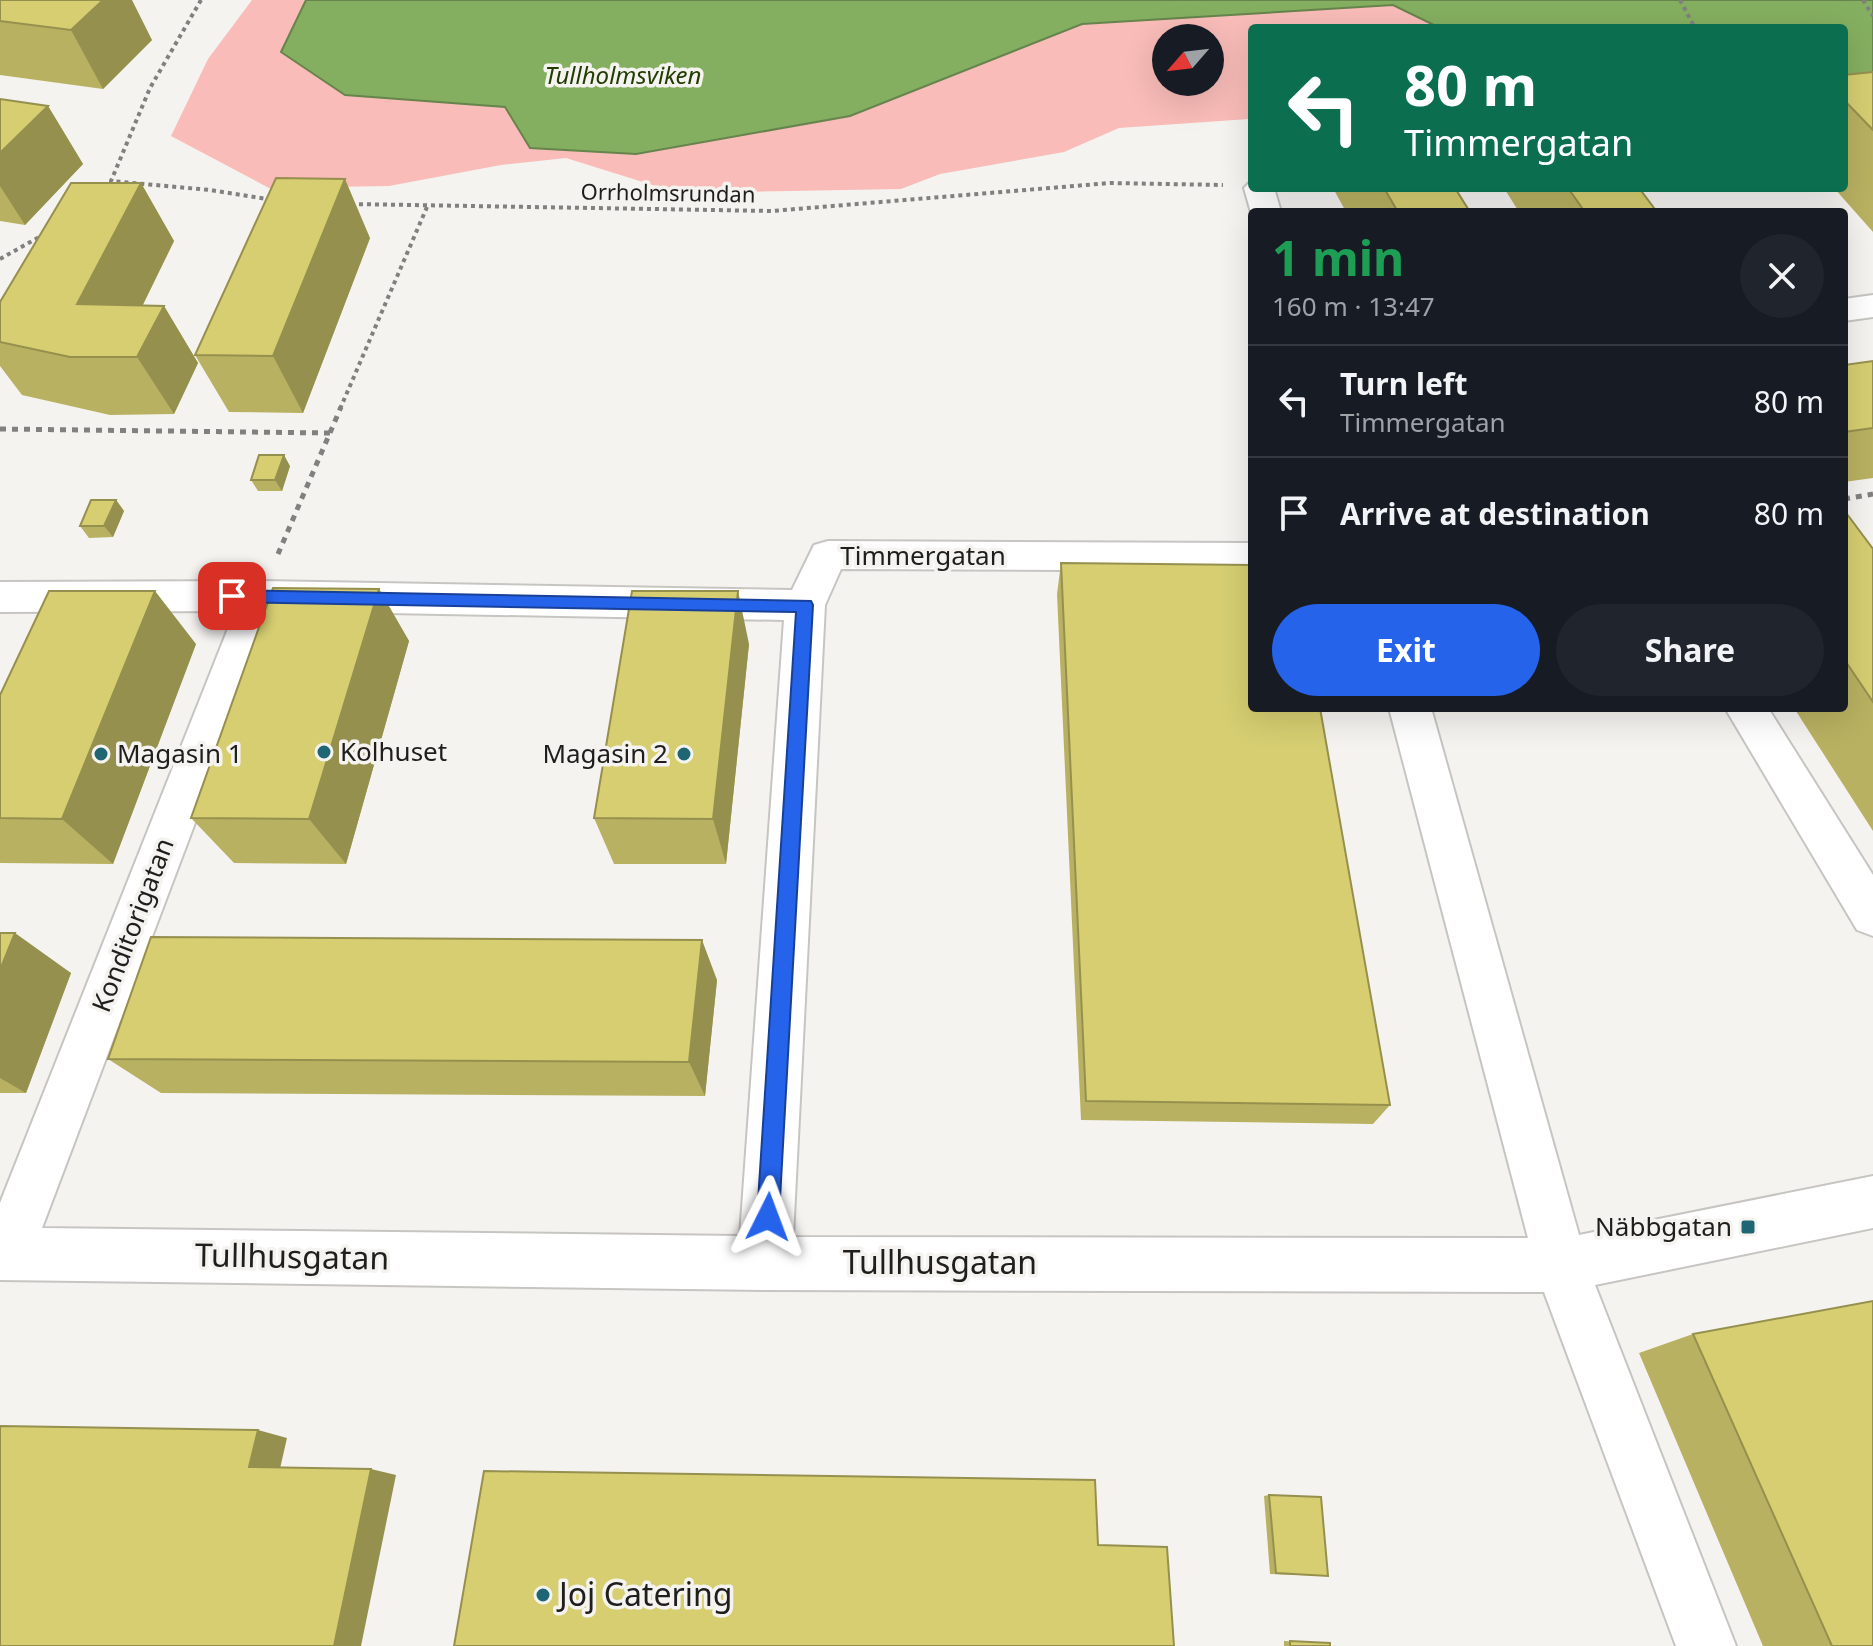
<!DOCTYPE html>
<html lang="en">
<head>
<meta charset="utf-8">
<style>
	body { margin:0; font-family:"Noto Sans",sans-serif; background:#20242c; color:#f1f3f6; height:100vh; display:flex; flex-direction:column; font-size:30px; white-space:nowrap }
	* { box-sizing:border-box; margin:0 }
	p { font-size:26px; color:#9ea1a6 }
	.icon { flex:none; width:44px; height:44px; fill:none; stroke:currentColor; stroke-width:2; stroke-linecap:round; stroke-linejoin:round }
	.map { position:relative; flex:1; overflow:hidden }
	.panel { position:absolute; left:1248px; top:208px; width:600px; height:504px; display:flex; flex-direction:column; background:#171b24; border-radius:8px; box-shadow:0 8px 32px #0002 }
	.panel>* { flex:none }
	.top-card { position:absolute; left:1248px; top:24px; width:600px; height:168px; border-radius:8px; box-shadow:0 8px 32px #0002; background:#0b6e4f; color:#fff; overflow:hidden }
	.needle { width:52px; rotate:242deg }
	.controls { position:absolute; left:1152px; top:24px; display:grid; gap:16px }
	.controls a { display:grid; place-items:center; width:72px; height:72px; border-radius:50%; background:#171b24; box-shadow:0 8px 32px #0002; font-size:40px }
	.pin { position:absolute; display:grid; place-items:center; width:68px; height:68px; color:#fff; margin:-34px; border-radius:16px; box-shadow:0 4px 12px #0006 }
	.me { position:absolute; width:88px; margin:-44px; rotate:3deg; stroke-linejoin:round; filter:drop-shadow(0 0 6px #0008) }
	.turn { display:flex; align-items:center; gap:28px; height:168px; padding:0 24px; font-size:36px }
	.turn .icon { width:104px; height:104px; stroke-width:2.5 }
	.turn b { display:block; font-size:56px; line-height:68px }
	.round { display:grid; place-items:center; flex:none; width:84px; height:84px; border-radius:42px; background:#20242c }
	.headline { display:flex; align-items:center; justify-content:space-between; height:136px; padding:0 24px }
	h1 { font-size:48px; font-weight:700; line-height:60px; color:#1e9e55 }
	.primary-button { display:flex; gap:16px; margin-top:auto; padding:16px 24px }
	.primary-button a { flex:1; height:92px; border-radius:48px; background:#2563eb; color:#fff; font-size:32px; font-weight:700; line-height:92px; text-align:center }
	.primary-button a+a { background:#20242c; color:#f1f3f6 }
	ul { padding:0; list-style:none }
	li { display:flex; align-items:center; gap:24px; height:112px; padding:0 24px; border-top:2px solid #363941 }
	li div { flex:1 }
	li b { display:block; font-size:30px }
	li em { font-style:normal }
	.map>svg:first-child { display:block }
	.green { fill:#f9bcb8; fill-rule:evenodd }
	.water { fill:#85af60; stroke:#66844c; stroke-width:2 }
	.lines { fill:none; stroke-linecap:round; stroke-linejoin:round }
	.minor-casing { stroke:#c7c5c2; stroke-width:4 }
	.path-far1 { stroke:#82807e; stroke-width:4; stroke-dasharray:4 4; stroke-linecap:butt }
	.path { stroke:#82807e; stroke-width:5; stroke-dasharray:6 6; stroke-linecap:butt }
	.minor { fill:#fff; fill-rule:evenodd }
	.wall { fill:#b8b161 }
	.shaded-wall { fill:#96904f }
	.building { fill:#d6ce71; stroke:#96904f; stroke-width:2 }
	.route { fill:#2563eb; stroke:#184099; stroke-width:2 }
	.poi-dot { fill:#1f6675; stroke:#f5f3f0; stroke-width:3 }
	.labels { text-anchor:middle; stroke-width:7; stroke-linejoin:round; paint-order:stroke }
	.far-street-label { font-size:22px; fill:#1f1e1d; stroke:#f5f3f0 }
	.far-water-label { font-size:24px; font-style:italic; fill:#223d02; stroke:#f5f3f0 }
	.street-label { font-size:26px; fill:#1f1e1d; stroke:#f5f3f0 }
	.poi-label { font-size:26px; fill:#1f1e1d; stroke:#f5f3f0; text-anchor:start }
	.near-street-label { font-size:32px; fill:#1f1e1d; stroke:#f5f3f0 }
	.near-poi-label { font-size:32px; fill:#1f1e1d; stroke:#f5f3f0; text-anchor:start }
</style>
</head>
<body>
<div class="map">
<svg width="1873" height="1646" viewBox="0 0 1873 1646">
	<rect width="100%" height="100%" fill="#f5f3f0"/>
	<path class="green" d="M252 0H306L282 52 345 95 505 107 531 148 636 154 850 116 1082 24 1393 5 1440 28H1252V126L1249 119 1119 128 1064 152 940 174 901 189 678 193 566 158 501 165 389 186 269 188 171 136 208 59ZM1166 38H1210V82H1166Z"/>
	<path class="water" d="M306 0H1873V99L1844 96V28H1440L1393 5 1082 24 850 116 636 154 530 148 505 107 345 95 281 52Z"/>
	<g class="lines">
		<defs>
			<path id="minor" d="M1252 180V188H1274L1281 212H1252V216L1244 188Z
				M1873 295V317L1844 321V299Z
				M828 541 1252 543V571L841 569 825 605 793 1237 1528 1238 1389 708H1431L1579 1235 1873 1176V1228L1595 1285 1736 1646H1676L1544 1292 765 1290 0 1280V1203L235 611 0 612V582L261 581 792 590 814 545ZM275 611 784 620 740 1236 42 1228Z
				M1725 708H1768L1873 875V936L1857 930Z"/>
		</defs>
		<use href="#minor" class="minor-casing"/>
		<path class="path-far1" d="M201 0 150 88 111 181 210 190 273 200
			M1680 0 1695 28
			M1863 0 1873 16
			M351 204 772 211 1110 183 1223 185
			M0 259 41 236
			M340 409 427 207"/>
		<path class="path" d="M0 429 330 433
			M1844 499 1873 494
			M278 554 341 407"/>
		<use href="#minor" class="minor"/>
	</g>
	<path class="wall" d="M0 0 152 40 103 89 0 75Z
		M1873 72V232L1834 188H1844V75Z
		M0 99 48 106 83 164 25 225 0 221Z
		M141 183 174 241 143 305 164 306 198 363 174 414 110 415 22 395 0 366V302Z
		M1333 188H1455L1470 212H1346Z
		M1504 188H1639L1657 212H1519Z
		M370 238 303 413 229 412 195 355Z
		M1873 361V478L1844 482V365Z
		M290 466 282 491H258L251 480Z
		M116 500 124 511 113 537 89 538 80 526Z
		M1844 510 1873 549V831L1794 708H1844Z
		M1061 563 1390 1105 1373 1124 1081 1120 1057 594Z
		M379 589 409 641 346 864 234 863 191 818Z
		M196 644 113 864 0 863V695Z
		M749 644 726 864H614L594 818Z
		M0 933 71 973 26 1093H0Z
		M717 980 705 1096 161 1093 108 1059Z
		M1693 1334 1873 1646H1763L1639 1353Z
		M1269 1495 1328 1576 1270 1574 1264 1496Z
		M1284 1641 1324 1643 1330 1646H1284Z"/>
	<path class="shaded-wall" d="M103 0H132L152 40 103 89 71 30Z
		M48 106 83 164 25 225 0 186V153Z
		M345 179 370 238 303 413 273 356Z
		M141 183 174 241 117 357 77 304Z
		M164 306 198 363 174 414 137 357Z
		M284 455 290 466 282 491 275 480Z
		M116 500 124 511 113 537 104 526Z
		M379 589 409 641 346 864 309 819Z
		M155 591 196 644 113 864 62 819Z
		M738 591 749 644 726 864 713 819Z
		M15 933 71 973 26 1093 0 1078V970Z
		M702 940 717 980 705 1096 689 1062Z
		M258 1430 287 1438 279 1473 249 1467Z
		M371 1469 396 1475 361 1646H334Z"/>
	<path class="building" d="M0 0H103L71 30 0 21Z
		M1873 72V130L1844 100V75Z
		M0 99 48 106 0 153Z
		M276 178 345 179 273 356 195 355Z
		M71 183H141L77 304 164 306 137 357H70L0 342V302Z
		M1384 188H1455L1470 212H1398Z
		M1568 188H1639L1657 212H1585Z
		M1873 361V428L1844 432V365Z
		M259 455H284L275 480H251Z
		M91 500H116L104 526H80Z
		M1844 510 1873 549V702L1844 659Z
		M1061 563 1252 565V708H1320L1390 1105 1086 1101Z
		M273 588 379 589 309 819 191 818Z
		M49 591H155L62 819 0 818V695Z
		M632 591H738L713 819 594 818Z
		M0 933H15L0 970Z
		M151 937 702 940 689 1062 108 1059Z
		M1873 1301V1646H1832L1693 1334Z
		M0 1426 258 1430 249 1467 371 1469 334 1646H0Z
		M484 1471 1095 1480 1098 1545 1167 1547 1174 1646H454Z
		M1269 1495 1321 1497 1328 1576 1276 1573Z
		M1290 1641 1330 1643V1646H1290Z"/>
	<path class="route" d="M232 590 811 601 813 605 779 1217 776 1224 768 1228 760 1224 757 1217 796 612 232 602 224 596Z"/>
	<g class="poi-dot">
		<circle cx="324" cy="752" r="8"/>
		<circle cx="101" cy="754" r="8"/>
		<circle cx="684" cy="754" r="8"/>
		<rect x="1740" y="1219" width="16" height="16" rx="4"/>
		<circle cx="543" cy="1595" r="8"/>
	</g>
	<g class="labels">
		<g class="far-street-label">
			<text transform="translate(668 193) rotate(1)" y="8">Orrholmsrundan</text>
		</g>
		<g class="far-water-label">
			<text x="623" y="84">Tullholmsviken</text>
		</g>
		<g class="street-label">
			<text x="923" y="565">Timmergatan</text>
			<text transform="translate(133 925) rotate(-69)" y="9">Konditorigatan</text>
		</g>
		<g class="poi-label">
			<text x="340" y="761">Kolhuset</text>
			<text x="117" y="763">Magasin 1</text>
			<text x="668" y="763" text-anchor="end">Magasin 2</text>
			<text x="1732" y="1236" text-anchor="end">Näbbgatan</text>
		</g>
		<g class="near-street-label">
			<text transform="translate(292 1257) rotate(1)" y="11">Tullhusgatan</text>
			<text x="940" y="1274">Tullhusgatan</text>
		</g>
		<g class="near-poi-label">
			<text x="559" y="1606">Joj Catering</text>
		</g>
	</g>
</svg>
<div class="controls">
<a><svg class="needle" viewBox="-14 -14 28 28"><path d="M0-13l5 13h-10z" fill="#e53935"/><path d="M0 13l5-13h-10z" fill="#9ea1a6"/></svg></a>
</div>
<div class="pin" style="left:232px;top:596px;background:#d93025"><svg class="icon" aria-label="arrive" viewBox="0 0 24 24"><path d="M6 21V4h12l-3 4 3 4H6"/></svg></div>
<svg class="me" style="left:768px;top:1217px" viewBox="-20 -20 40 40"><path d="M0-17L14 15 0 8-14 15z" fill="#2563eb" stroke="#fff" stroke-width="4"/></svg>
<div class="top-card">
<div class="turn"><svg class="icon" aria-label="left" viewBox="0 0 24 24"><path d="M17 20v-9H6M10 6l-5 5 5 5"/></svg><div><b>80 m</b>Timmergatan</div></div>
</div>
<section class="panel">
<div class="headline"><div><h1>1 min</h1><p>160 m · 13:47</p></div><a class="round"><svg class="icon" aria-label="close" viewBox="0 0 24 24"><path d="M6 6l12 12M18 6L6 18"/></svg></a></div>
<ul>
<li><svg class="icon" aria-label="left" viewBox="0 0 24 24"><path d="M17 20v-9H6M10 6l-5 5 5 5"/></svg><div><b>Turn left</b><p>Timmergatan</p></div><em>80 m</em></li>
<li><svg class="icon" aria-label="arrive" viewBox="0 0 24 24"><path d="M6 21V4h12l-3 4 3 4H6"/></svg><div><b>Arrive at destination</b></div><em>80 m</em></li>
</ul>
<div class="primary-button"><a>Exit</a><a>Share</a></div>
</section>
</div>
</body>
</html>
